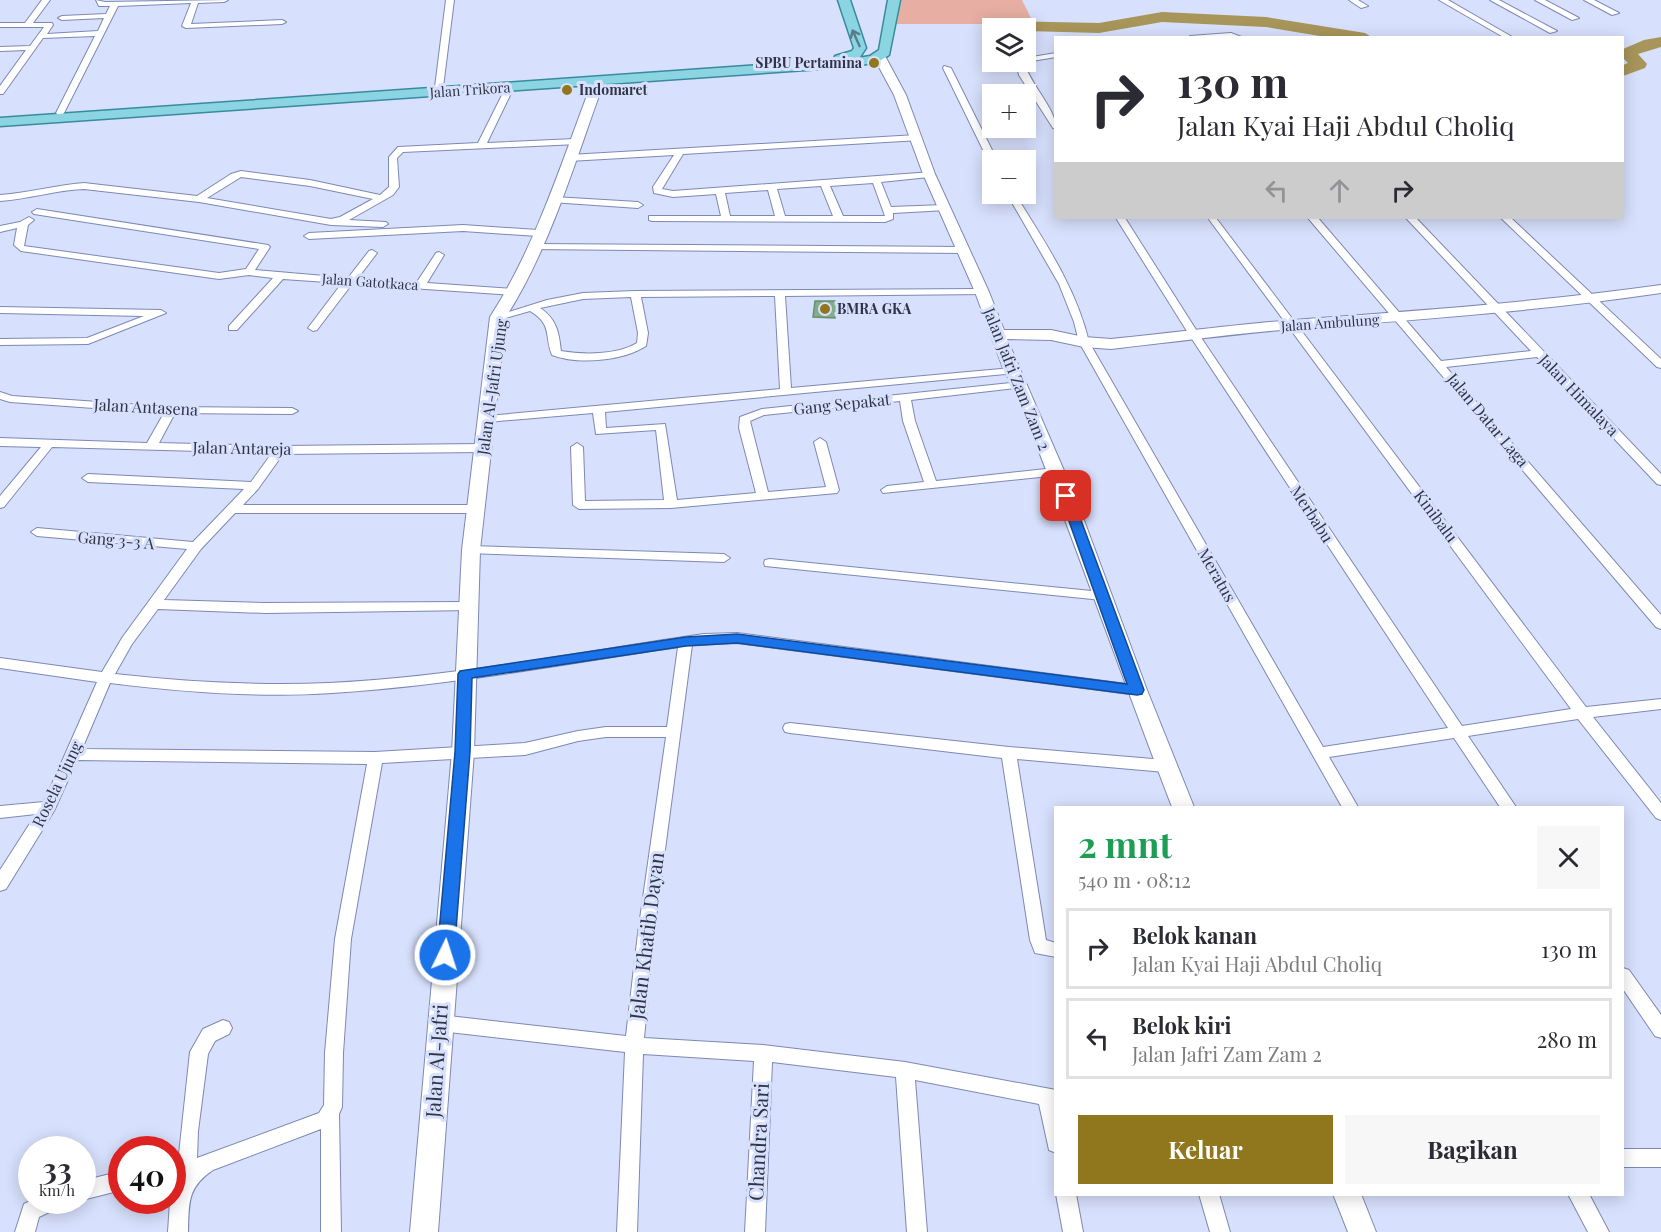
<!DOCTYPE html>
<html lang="id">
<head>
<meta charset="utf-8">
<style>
	body { margin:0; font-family:"Playfair Display",serif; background:#f7f7f7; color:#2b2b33; height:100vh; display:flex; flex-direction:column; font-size:22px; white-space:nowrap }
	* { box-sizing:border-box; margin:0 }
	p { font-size:20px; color:#7c7c81 }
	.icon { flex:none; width:33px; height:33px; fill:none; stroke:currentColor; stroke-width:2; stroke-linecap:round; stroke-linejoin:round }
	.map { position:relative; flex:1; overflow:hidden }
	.side { position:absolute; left:1054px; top:806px; width:570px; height:390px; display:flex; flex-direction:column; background:#fff; border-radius:0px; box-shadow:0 3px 15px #0003 }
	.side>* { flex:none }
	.guide { position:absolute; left:1054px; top:36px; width:570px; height:183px; border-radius:0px; box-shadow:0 3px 15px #0003; background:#fff; color:#2b2b33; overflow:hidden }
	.controls { position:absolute; left:982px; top:18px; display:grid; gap:12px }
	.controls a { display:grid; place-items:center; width:54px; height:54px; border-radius:0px; background:#fff; box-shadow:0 3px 15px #0003; font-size:30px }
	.speed { position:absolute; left:18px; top:1136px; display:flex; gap:12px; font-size:30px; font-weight:700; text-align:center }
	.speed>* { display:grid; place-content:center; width:78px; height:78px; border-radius:50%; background:#fff; box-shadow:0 3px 15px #0003; line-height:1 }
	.speed small { font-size:15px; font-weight:400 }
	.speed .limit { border:9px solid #d22; background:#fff; color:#111 }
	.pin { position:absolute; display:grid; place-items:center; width:51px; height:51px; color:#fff; margin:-26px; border-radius:12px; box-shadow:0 3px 9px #0006 }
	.me { position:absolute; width:66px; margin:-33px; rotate:4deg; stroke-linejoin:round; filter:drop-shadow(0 0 4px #0008) }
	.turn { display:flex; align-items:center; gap:21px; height:126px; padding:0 24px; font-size:27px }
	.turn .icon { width:78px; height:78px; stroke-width:2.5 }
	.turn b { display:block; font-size:42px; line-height:51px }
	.lanes { display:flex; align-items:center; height:57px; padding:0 24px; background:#0003; justify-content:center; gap:30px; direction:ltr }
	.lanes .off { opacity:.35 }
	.round { display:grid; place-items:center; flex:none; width:63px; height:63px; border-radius:0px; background:#f7f7f7 }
	.head { display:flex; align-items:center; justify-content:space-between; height:102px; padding:0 24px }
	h1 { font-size:36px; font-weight:700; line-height:45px; color:#1e9e55 }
	.button { display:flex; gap:12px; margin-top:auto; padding:12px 24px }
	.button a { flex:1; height:69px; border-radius:0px; background:#90761c; color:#fff; font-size:24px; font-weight:700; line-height:69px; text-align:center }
	.button a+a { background:#f7f7f7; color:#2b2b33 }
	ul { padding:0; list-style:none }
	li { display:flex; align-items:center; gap:18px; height:81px; margin:0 12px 9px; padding:0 12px; border:3px solid #e1e1e2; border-radius:0px }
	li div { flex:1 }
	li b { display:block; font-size:22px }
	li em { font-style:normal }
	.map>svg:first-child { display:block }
	.green { fill:#e7afa3 }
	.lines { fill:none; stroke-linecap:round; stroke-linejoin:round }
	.river { fill:#a8955a; fill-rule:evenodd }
	.building { fill:#83ae8e; stroke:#648f6f; stroke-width:1.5 }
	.street-casing { stroke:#7d89b5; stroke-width:2 }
	.secondary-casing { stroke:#7d89b5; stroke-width:2 }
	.primary-casing { stroke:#398a9e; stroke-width:3 }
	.street { fill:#fff; fill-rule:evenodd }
	.secondary { fill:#fff; fill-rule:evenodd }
	.primary { fill:#8bd4e2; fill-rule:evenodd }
	.oneway { stroke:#587c8c }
	.route { fill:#1a73e8; stroke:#114b97; stroke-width:1.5 }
	.poi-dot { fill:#90761c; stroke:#d7e0fc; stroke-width:2 }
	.labels { text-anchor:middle; stroke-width:6; stroke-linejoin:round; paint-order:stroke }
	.far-poi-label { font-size:14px; font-weight:bold; fill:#2f3446; stroke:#d7e0fc; text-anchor:start }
	.far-street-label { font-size:14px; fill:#2f3446; stroke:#d7e0fc }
	.street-label { font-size:16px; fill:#2f3446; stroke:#d7e0fc }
	.near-street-label { font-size:20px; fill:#2f3446; stroke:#d7e0fc }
</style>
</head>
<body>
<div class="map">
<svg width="1661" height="1232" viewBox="0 0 1661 1232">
	<rect width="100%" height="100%" fill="#d7e0fc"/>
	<path class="green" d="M901 0H1022L1034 24H896Z"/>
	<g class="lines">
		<path class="river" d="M1162 12 1266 17 1365 33 1373 38H1332L1266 27 1162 22 1099 33 1026 31V28L993 29 991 26 999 21 1099 23Z
			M1661 37V47L1638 54 1647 64 1645 68 1623 76V65L1628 63 1623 58V49L1644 40Z"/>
	</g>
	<path class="building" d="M815 301H837L835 318 813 317Z"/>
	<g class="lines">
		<defs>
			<path id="street" d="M42 0H50L33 23H52L53 25 47 34 98 31 104 18 62 20 58 18 62 16 106 14 110 6H99L96 0 105 2 228 0 224 2 198 3 191 24 282 20 286 22 282 24 186 28 182 26 191 3 118 6 64 113 60 116 56 113 95 36 43 38 3 94H0V86L26 50 0 51V47L30 46 44 27H0V23H25Z
				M446 0H454L443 87 439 89 435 87Z
				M1349 0H1358L1368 6 1361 8Z
				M1439 0H1448L1514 38H1505Z
				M1490 0H1499L1557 31 1550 33Z
				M1535 0H1545L1579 18 1572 20Z
				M1584 0H1594L1619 13 1612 15Z
				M1231 33 1244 38H1187L1190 36Z
				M1056 53V57L1026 62H1024C1030 85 1056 108 1056 129L1053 128 1019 75 1016 62H1026V58Z
				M944 66 951 68 997 160H993V165L989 162 943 68Z
				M507 85 514 87 487 143 575 139 578 140V144L403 152 397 158 399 187 393 195 349 220 386 222 388 224 383 227 331 225 199 202 84 189C56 190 29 199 0 201V195C29 193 56 185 84 183L197 196 231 174 241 171 310 180 380 195 389 187V157L398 147 478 143ZM241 177 310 186 373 199 340 217 331 219 207 198Z
				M917 135 920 136V140L683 154 662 189 673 191 932 172V176L929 177 881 182 891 207 944 205 949 208 947 210 893 213V219L885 222 652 221 649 220V216H721L716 194 673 197 654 193 653 187 674 155 569 161 565 158 569 155ZM873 183 885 216H843L830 186ZM821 186 833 216H785L777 189ZM768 190 775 216H730L725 193Z
				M1007 194H1015C1044 241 1076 287 1089 342L1323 747 1448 728 1190 336 1116 218H1125L1200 336 1462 726 1571 709 1208 218H1216L1586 707 1661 699V709L1593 717 1661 803V820L1656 818 1578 719 1468 736 1516 807H1500L1454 738 1329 757 1358 807H1342L1079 342 1074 322 1059 284Z
				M554 197 638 202 643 205 638 208 551 202 549 200Z
				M37 209 268 245 270 247 255 270 348 278 369 251 372 250 377 253 358 278 417 282 436 253 439 252 444 255 427 283 514 289 519 292 514 295 352 284 317 330 313 331 308 328 342 283 283 279 237 330H229V326L273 278 249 275 219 279 21 251 14 245 17 228 0 232V226L20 222 29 217 34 220 28 225 24 246 219 273 246 269 259 249 34 214 32 212Z
				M1308 218H1318L1441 361 1531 351 1406 218H1416L1661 474V485L1657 484 1537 357 1446 367 1661 615V629L1656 627Z
				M1501 218H1511L1661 359V368L1657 367Z
				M463 225 538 230 543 233 538 236 463 231 309 239 304 236 309 233Z
				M533 244 963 247 968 250 963 253 530 249V245Z
				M982 289 986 290V294L785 296 791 388 1012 368 1016 369V373L605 412 606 428 665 424 677 500 756 493 739 428 740 417 762 409 1021 382 1027 385 1025 387 911 400 915 421 936 481 1055 468 1059 469 1061 472 1059 475 883 493 881 490 887 486 924 482 903 421 900 401 764 415 750 421 768 492 826 487 814 442 820 438 826 442 839 490 837 493 671 508 579 509 573 505 571 447 577 443 583 447 585 501 664 500 656 430 596 434 593 413 487 422 481 419 487 416 780 389 775 296 641 297 648 333 646 346C623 361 578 365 552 355 544 335 553 325 530 311L498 320 493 317 547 300 583 293 635 291ZM631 297 638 333 637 343C617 355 584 355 561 351 559 333 557 319 540 308L583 299Z
				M0 307 161 310 166 313 88 344 0 345V339L87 338 144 316 0 313Z
				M0 392 12 396 171 407 292 408 298 411 292 414 175 413 159 443 280 446 483 444 489 448 483 452 283 454 258 489 243 505H476L482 509 476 513H235L201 549 164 600 265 603 468 602 475 607 473 610 265 613 158 609 132 644 115 674C186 682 258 686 329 683 455 677 579 652 704 634L737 633 1142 686 1144 690 1142 694 1137 695 737 643 692 645 654 933 644 1038 763 1045 905 1062 1056 1090V1153L1049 1150 1039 1104 915 1080 927 1232H907L896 1077 772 1062 765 1232H745L754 1061 643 1054 637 1232H617L625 1052 440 1031 434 1029 431 1023 434 1017 440 1015 626 1036 638 933 666 737H606L578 741 525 755 382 763 351 939 343 1053 342 1107 339 1114 341 1232H321V1129L213 1170C187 1188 189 1202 188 1232H168L170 1201 172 1200C172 1190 177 1182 178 1173L172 1174V1156L179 1154 190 1052 203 1029 223 1020 229 1022 232 1028 229 1034 215 1041 208 1054 198 1131 197 1158 319 1113 324 1105 325 1053 335 939 367 764 77 760 54 811 6 889 0 891V870L36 814 0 818V806L44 802 97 682 0 668V658L102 672 122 638 187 549 37 536 31 532 37 528 193 542 244 489 88 482 82 478 88 474 251 482 272 453 52 447 4 507 0 508V496L41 447 0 446V438L147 443 164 413 10 402 0 399ZM678 647 667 727H606L578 731 525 743 375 752 82 749 110 683C183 692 258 698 332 693 448 686 563 664 678 647Z
				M471 546 724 554 730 558 724 562 466 553 465 550 466 547Z
				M770 559 1102 592 1109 596 1102 600 765 566 764 563 765 560Z
				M790 723 1009 747 1165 760 1170 762 1173 766 1170 770 1165 772 1017 759 1046 940 1056 943V957L1035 953 1030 940 1002 758 790 733 785 732 783 728 785 724Z
				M1623 968 1629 970 1661 1015V1038L1655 1036 1623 989Z
				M1623 1149H1661V1167H1623Z
				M122 1171V1190L82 1200H81L82 1181Z
				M1056 1194H1076L1083 1232H1063Z
				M1199 1194H1219L1230 1232H1210Z
				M1568 1194H1589L1609 1232H1588Z
				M32 1200H63L60 1207 39 1217 35 1232H15L24 1204Z"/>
			<path id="secondary" d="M879 53 885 56 906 95 935 174 989 292 1004 330H1051L1084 337 1111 339C1172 333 1232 325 1293 320 1416 311 1539 302 1661 285V293C1539 311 1416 320 1293 329 1232 334 1172 342 1111 349L1084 347 1051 340 1007 339 1075 496 1147 690 1194 807H1172C1118 667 1069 525 1013 385L1004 371 975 292 923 174 894 95 873 56Z
				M598 79 604 82C575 161 551 246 506 317L480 550 474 752 438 1232H410L452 752 462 550 490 317C536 246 562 161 592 82Z
				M1333 1194H1361L1376 1232H1348Z"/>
			<path id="primary" d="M838 0H850L866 48 860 57 852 59 870 56 879 50 888 0H900L889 55 878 62 850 67 0 126V118L834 60 835 56 852 51 854 48Z"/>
		</defs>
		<use href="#street" class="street-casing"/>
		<use href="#secondary" class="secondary-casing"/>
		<use href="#primary" class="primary-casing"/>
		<use href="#street" class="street"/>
		<use href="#secondary" class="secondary"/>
		<use href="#primary" class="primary"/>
	</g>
	<defs><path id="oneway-shaft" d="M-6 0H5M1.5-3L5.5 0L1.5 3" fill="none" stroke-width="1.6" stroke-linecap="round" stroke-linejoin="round" transform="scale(1.5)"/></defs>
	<use class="oneway" href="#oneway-shaft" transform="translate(856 38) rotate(-114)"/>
	<path class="route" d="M1066 492 1072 496 1144 690 1142 694 1137 695 737 643 686 646 472 678 470 752 454 955 451 960 445 962 439 960 437 955 455 752 458 674 460 671 686 637 737 634 1127 684 1060 496Z"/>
	<g class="poi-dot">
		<circle cx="874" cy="63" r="6"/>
		<circle cx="567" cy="90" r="6"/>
		<circle cx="825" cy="309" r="6"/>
	</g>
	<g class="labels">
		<g class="far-poi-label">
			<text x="862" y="68" text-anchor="end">SPBU Pertamina</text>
			<text x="579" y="95">Indomaret</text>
			<text x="837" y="314">BMRA GKA</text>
		</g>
		<g class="far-street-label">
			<text transform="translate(470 90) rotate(-4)" y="5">Jalan Trikora</text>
			<text transform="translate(370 282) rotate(4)" y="5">Jalan Gatotkaca</text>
			<text transform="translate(1330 323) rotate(-4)" y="5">Jalan Ambulung</text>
		</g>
		<g class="street-label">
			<text transform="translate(1017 379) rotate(68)" y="6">Jalan Jafri Zam Zam 2</text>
			<text transform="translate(492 387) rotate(-82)" y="6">Jalan Al-Jafri Ujung</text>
			<text transform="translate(1579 395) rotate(46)" y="6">Jalan Himalaya</text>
			<text transform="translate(842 404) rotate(-6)" y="6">Gang Sepakat</text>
			<text transform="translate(146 407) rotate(3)" y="6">Jalan Antasena</text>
			<text transform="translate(1488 420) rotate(50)" y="6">Jalan Datar Laga</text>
			<text transform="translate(242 448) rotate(1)" y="6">Jalan Antareja</text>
			<text transform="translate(1312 514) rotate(57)" y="6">Merbabu</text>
			<text transform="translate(1436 516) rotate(53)" y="6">Kinibalu</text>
			<text transform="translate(116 540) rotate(5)" y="6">Gang 3-3 A</text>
			<text transform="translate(1217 575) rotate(60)" y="6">Meratus</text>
			<text transform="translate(57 784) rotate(-64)" y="6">Rosela Ujung</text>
		</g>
		<g class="near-street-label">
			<text transform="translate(647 936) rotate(-83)" y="7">Jalan Khatib Dayan</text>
			<text transform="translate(437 1061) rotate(-86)" y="7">Jalan Al-Jafri</text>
			<text transform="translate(759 1142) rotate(-87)" y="7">Chandra Sari</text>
		</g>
	</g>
</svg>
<div class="controls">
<a><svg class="icon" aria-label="layers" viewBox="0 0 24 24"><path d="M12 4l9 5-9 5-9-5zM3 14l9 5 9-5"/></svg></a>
<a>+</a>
<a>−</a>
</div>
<div class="speed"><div>33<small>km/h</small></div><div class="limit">40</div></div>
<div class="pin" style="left:1066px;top:496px;background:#d93025"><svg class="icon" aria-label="arrive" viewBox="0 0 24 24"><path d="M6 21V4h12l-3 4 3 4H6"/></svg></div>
<svg class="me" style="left:445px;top:955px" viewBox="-20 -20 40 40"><circle r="17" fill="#1a73e8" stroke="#fff" stroke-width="3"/><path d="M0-11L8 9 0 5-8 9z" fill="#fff"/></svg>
<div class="guide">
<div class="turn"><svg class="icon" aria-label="right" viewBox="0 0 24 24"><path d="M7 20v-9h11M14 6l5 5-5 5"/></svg><div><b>130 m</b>Jalan Kyai Haji Abdul Choliq</div></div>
<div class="lanes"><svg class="icon off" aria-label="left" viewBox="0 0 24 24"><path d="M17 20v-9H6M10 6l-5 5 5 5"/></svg><svg class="icon off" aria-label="ahead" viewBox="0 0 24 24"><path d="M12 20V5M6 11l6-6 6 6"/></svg><svg class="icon" aria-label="right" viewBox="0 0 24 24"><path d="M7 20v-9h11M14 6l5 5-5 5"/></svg></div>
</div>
<section class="side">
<div class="head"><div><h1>2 mnt</h1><p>540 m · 08:12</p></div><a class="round"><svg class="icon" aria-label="close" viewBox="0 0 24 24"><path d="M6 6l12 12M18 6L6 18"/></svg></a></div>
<ul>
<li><svg class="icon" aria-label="right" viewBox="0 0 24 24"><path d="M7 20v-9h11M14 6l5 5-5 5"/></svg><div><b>Belok kanan</b><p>Jalan Kyai Haji Abdul Choliq</p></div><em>130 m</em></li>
<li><svg class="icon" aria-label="left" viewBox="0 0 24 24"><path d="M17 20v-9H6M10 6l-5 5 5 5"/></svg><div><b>Belok kiri</b><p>Jalan Jafri Zam Zam 2</p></div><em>280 m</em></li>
</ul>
<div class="button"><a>Keluar</a><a>Bagikan</a></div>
</section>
</div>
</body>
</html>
